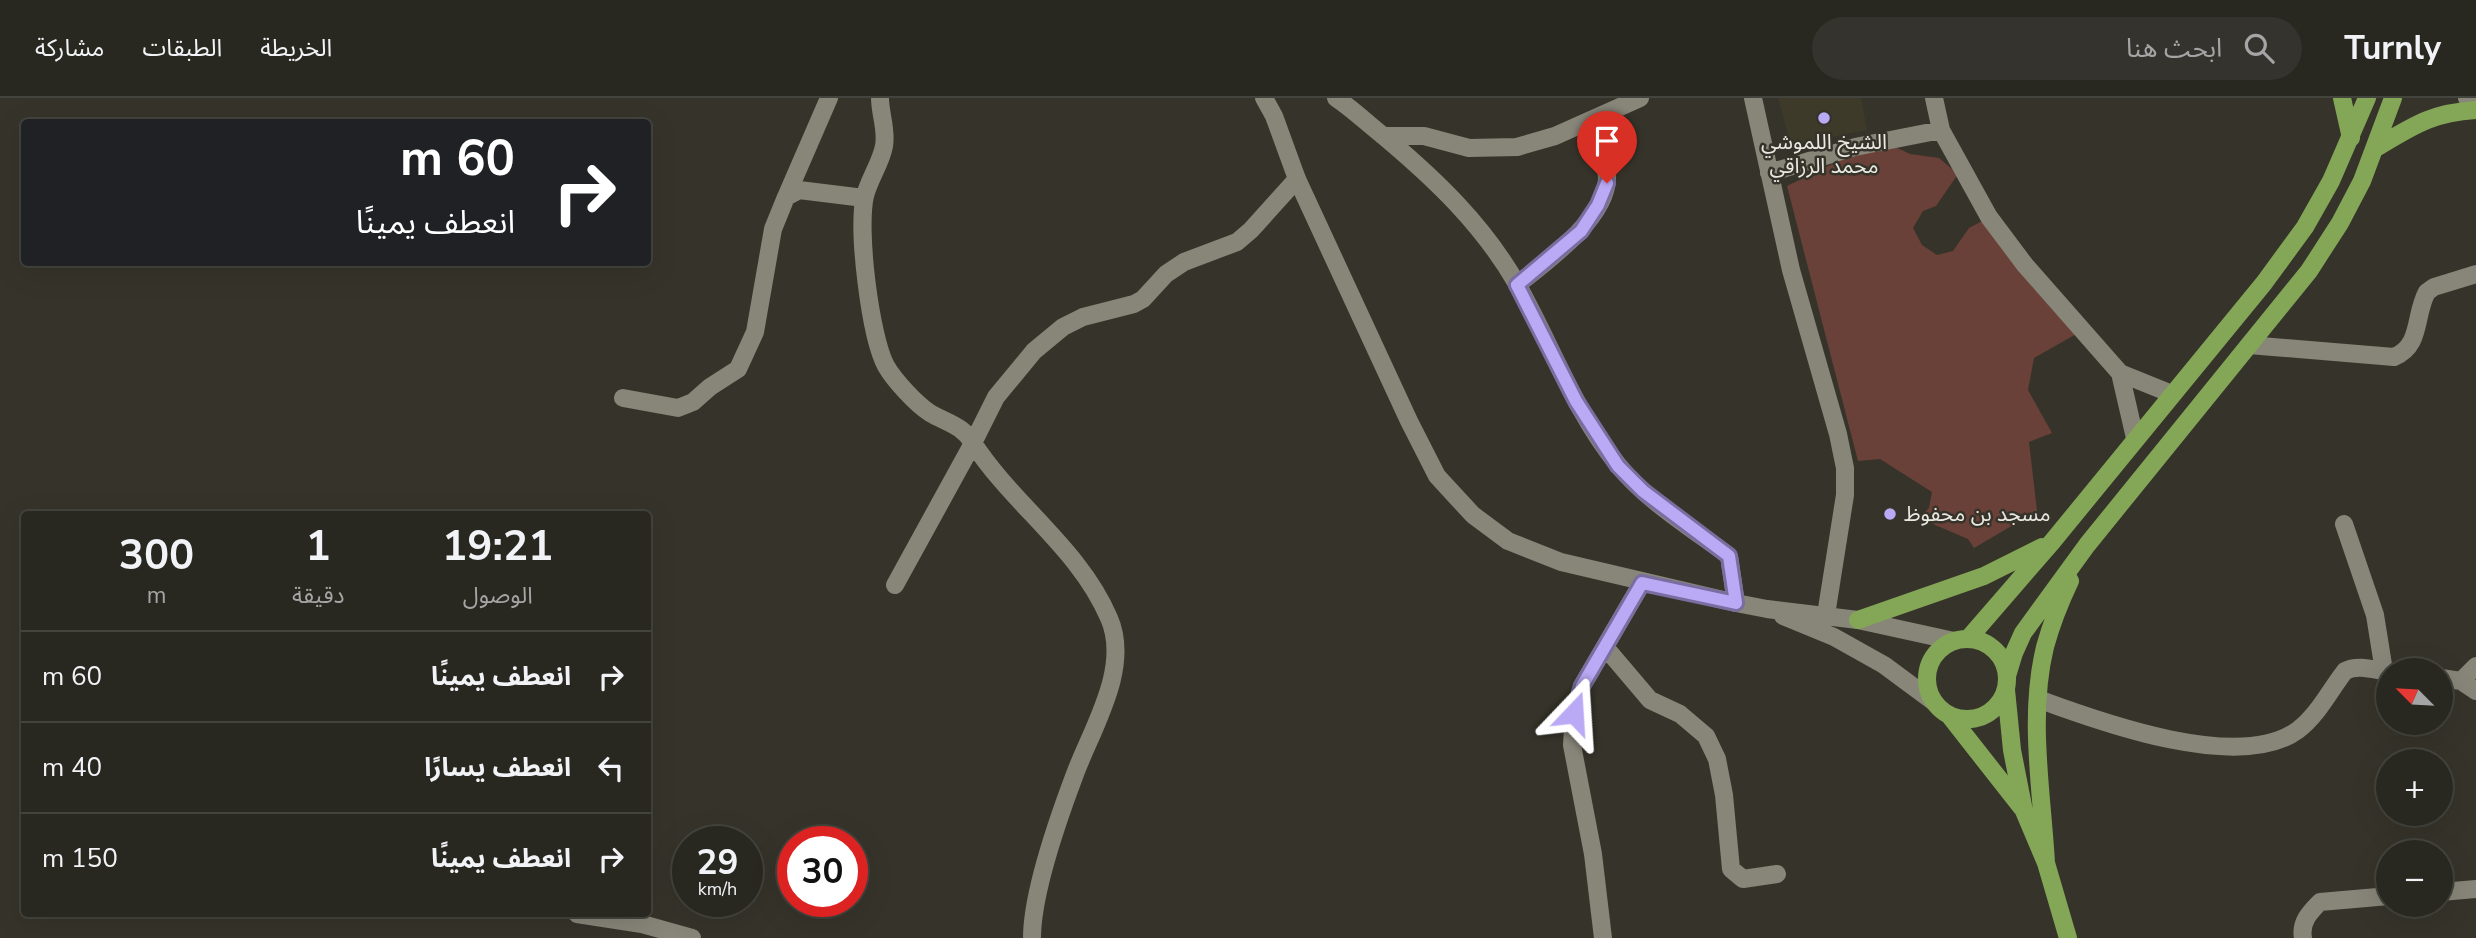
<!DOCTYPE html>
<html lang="ar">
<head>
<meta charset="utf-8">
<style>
	body { margin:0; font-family:"Nunito Sans","Noto Sans Arabic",sans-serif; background:#34332d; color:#f1f3f6; direction:rtl; height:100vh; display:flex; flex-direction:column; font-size:26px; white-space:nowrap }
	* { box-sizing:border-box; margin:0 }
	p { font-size:23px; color:#a5a5a5 }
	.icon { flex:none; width:38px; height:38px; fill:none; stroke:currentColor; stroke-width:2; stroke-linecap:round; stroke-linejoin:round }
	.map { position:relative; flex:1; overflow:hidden; direction:ltr }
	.panel { position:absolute; left:21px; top:413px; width:630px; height:406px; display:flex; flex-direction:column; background:#282720; border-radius:7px; box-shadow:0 7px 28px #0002,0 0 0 2px #44443e; direction:rtl }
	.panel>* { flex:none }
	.hud { position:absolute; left:21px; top:21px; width:630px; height:147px; border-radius:7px; box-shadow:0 7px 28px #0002,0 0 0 2px #44443e; direction:rtl; background:#202124; color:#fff; overflow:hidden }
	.needle { width:46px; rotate:294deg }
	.controls { position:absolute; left:2376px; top:560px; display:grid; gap:14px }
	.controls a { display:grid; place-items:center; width:77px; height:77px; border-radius:50%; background:#282720; box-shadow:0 7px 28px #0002,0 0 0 2px #44443e; font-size:35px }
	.speed { position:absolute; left:672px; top:728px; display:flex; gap:14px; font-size:35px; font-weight:700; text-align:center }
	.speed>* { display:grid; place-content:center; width:91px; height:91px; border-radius:50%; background:#282720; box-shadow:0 7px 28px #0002,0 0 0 2px #44443e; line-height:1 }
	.speed small { font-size:18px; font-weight:400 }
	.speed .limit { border:10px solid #d22; background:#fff; color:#111 }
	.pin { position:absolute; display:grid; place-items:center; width:60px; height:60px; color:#fff; margin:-72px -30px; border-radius:50% 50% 50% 0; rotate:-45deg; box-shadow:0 0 7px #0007 }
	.pin .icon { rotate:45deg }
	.me { position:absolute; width:77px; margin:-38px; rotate:20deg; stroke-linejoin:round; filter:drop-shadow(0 0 5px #0008) }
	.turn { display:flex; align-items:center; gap:24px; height:147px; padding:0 21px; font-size:32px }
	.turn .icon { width:91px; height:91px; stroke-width:2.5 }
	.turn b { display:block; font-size:49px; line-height:60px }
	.eta { display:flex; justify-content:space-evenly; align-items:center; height:119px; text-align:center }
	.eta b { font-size:42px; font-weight:700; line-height:49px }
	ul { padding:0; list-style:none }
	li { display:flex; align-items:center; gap:21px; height:91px; padding:0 21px; border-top:2px solid #44443e }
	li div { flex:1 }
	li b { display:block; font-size:26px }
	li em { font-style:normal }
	header { display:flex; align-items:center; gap:42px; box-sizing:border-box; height:98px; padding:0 35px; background:#282720; border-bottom:2px solid #44443e }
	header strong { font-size:33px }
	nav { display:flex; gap:38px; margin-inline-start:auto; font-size:24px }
	.search { width:490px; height:63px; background:#34332d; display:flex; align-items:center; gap:18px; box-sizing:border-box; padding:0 24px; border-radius:38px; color:#a5a5a5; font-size:26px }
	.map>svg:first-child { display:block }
	.built { fill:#3e3a29 }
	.green { fill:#6a4138 }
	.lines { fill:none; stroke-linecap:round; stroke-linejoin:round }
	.minor { stroke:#888579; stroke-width:18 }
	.tertiary { stroke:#888579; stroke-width:18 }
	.primary { stroke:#84a757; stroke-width:18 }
	.route-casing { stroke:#796ea0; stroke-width:18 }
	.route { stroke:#baaaf6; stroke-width:12 }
	.poi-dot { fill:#baaaf6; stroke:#36342a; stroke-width:2.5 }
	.labels { text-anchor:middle; stroke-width:5; stroke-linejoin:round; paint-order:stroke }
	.poi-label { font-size:21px; fill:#eae9e2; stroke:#36342a }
</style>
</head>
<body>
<header>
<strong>Turnly</strong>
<div class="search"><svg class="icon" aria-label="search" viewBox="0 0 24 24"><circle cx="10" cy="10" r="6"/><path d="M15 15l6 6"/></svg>ابحث هنا</div>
<nav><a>الخريطة</a><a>الطبقات</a><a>مشاركة</a></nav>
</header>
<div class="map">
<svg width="2476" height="840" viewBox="0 0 2476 840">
	<rect width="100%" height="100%" fill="#36342a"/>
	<path class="built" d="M1778 0H1861L1867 32 1791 47Z"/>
	<path class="green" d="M1889 46 1910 56 1939 60 1958 76 1936 108 1923 113 1913 130 1922 147 1937 157 1953 153 1969 130 1984 122 2078 235 2034 260 2028 292 2052 335 2029 344 2037 413 1974 450 1968 441 1919 420 1929 410 1932 394 1880 361 1858 363 1787 88 1853 56Z"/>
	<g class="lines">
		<path class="minor" d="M880 0C880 16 887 32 884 48 881 65 869 81 865 98 857 131 870 238 886 268 894 282 916 306 930 315 947 325 962 327 973 345L895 487
			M1336 0C1354 12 1369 27 1386 40 1437 83 1483 127 1517 186 1551 246 1574 313 1618 367 1646 402 1693 431 1729 458L1736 505
			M1753 0 1791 172 1838 336 1845 370V397L1826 517
			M1941 32 1989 119 2025 167 2120 275 2172 296
			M1383 38H1424L1469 50 1517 49 1555 38 1640 0
			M1769 75 1855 49 1941 32 1934 0
			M786 99 829 0
			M1517 187C1546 164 1607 120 1607 80 1606 61 1597 41 1591 22
			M2249 247 2394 259C2422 248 2414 217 2427 194L2434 189 2476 176
			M2120 275 2135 340
			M623 300 678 310 693 304 710 289 738 271 755 234 773 131 786 99 799 92 864 100
			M2344 426 2375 517 2384 573
			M1605 549 1650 602 1680 616 1706 638 1717 661 1724 697 1731 771 1743 781 1777 776
			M2441 580 2461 583 2476 593
			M2461 583 2476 568
			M2038 601C2100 624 2240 675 2298 632 2318 617 2330 592 2345 573 2358 566 2374 572 2389 574
			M2441 794 2476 791
			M577 816 642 826 692 840
			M1032 840C1032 794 1058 721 1075 676 1092 630 1131 570 1109 520 1079 450 1013 407 973 345L996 299 1034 253 1063 229 1083 219 1134 206 1143 201 1166 176 1184 164 1237 144 1251 132 1297 81
			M1603 840 1593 756 1572 647 1574 615 1582 588 1642 485
			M2303 840C2300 824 2310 814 2320 804L2389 798"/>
		<path class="tertiary" d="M1264 0 1274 18 1297 81 1409 323 1437 378 1473 417 1508 443 1561 464 1736 505 1767 511 1858 522 1954 543
			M2467 0 2476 3
			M1783 518 1834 539 1884 567 1934 604"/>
		<path class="primary" d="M2342 0 2351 40
			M2374 51C2413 28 2430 15 2476 12
			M1858 522 1984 478 2042 449
			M1968 541 2052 444 2264 185 2305 129 2331 83 2367 0
			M1927 581a40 40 0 1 1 80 0a40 40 0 1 1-80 0Z
			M2007 578 2014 555 2023 535 2087 447 2309 173 2340 125 2362 83 2393 0
			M2006 592 2012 652 2024 713 2046 765 2068 840
			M1949 617 2022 710
			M2046 765C2042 694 2028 619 2045 549 2051 527 2060 504 2070 483"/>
	</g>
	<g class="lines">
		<defs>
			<path id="route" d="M1574 615 1582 588 1642 485 1736 505 1729 458 1643 393 1618 368 1576 303 1517 187 1581 133 1598 107 1607 85"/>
		</defs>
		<use href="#route" class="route-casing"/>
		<use href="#route" class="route"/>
	</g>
	<g class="poi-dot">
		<circle cx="1824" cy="20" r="7"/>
		<circle cx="1890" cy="416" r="7"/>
	</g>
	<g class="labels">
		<g class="poi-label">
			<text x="1824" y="51">الشيخ اللموشي<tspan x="1824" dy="24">محمد الرزاقي</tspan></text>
			<text x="1904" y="423" text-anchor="start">مسجد بن محفوظ</text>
		</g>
	</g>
</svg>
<div class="controls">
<a><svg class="needle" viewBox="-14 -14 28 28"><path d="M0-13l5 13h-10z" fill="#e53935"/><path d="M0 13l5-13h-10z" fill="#a5a5a5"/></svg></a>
<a>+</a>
<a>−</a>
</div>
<div class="speed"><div>29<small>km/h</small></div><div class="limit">30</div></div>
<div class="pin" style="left:1607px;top:85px;background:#d93025"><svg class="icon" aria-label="arrive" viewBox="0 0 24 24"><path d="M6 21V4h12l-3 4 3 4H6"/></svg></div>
<svg class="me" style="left:1574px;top:615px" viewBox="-20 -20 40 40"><path d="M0-17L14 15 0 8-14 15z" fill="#baaaf6" stroke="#fff" stroke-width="4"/></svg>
<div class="hud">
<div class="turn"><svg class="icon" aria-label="right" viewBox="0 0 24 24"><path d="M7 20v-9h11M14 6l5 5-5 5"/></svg><div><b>60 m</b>انعطف يمينًا</div></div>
</div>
<section class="panel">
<div class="eta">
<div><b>19:21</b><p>الوصول</p></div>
<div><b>1</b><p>دقيقة</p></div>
<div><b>300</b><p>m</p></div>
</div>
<ul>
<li><svg class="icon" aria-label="right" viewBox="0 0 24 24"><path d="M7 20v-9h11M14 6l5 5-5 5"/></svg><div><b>انعطف يمينًا</b></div><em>60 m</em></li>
<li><svg class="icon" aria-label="left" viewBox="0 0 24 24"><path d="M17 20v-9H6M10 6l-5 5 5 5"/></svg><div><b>انعطف يسارًا</b></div><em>40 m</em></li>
<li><svg class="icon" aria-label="right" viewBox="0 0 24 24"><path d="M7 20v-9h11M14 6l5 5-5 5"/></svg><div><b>انعطف يمينًا</b></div><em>150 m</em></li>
</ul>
</section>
</div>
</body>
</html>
